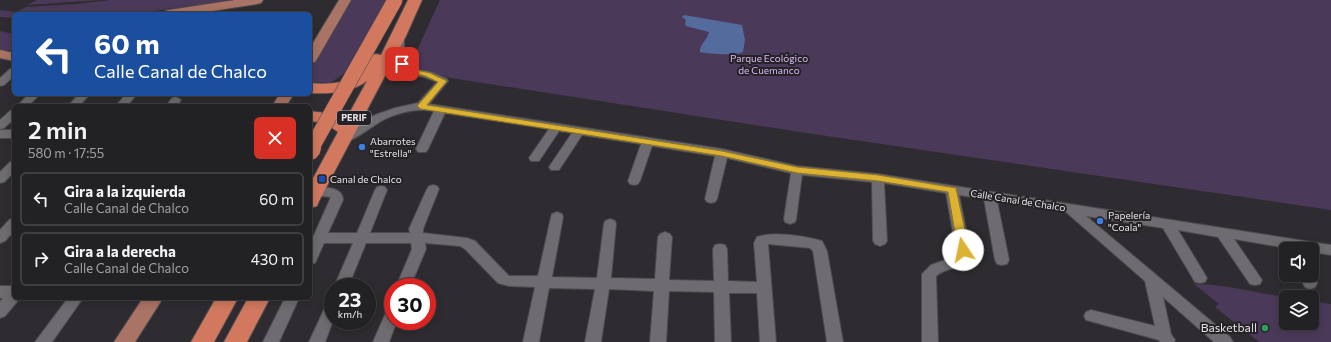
<!DOCTYPE html>
<html lang="es">
<head>
<meta charset="utf-8">
<style>
	body { margin:0; font-family:Commissioner,sans-serif; background:#2a292c; color:#f1f3f6; height:100vh; display:flex; flex-direction:column; font-size:15px; white-space:nowrap }
	* { box-sizing:border-box; margin:0 }
	p { font-size:13px; color:#a2a3a6 }
	.icon { flex:none; width:22px; height:22px; fill:none; stroke:currentColor; stroke-width:2; stroke-linecap:round; stroke-linejoin:round }
	.map { position:relative; flex:1; overflow:hidden }
	.drawer { position:absolute; left:12px; top:104px; width:300px; height:196px; display:flex; flex-direction:column; background:#222124; border-radius:6px; box-shadow:0 2px 10px #0003,0 0 0 1px #3f3e41 }
	.drawer>* { flex:none }
	.top-card { position:absolute; left:12px; top:12px; width:300px; height:84px; border-radius:6px; box-shadow:0 2px 10px #0003,0 0 0 1px #3f3e41; background:#1a4fa0; color:#fff; overflow:hidden }
	.fabs { position:absolute; left:1279px; top:242px; display:grid; gap:8px }
	.fabs a { display:grid; place-items:center; width:40px; height:40px; border-radius:6px; background:#222124; box-shadow:0 2px 10px #0003,0 0 0 1px #3f3e41; font-size:20px }
	.speed { position:absolute; left:324px; top:278px; display:flex; gap:8px; font-size:20px; font-weight:700; text-align:center }
	.speed>* { display:grid; place-content:center; width:52px; height:52px; border-radius:50%; background:#222124; box-shadow:0 2px 10px #0003,0 0 0 1px #3f3e41; line-height:1 }
	.speed small { font-size:10px; font-weight:400 }
	.speed .limit { border:6px solid #d22; background:#fff; color:#111 }
	.pin { position:absolute; display:grid; place-items:center; width:34px; height:34px; color:#fff; margin:-17px; border-radius:8px; box-shadow:0 2px 6px #0006 }
	.me { position:absolute; width:44px; margin:-22px; rotate:349deg; stroke-linejoin:round; filter:drop-shadow(0 0 3px #0008) }
	.turn { display:flex; align-items:center; gap:14px; height:84px; padding:0 16px; font-size:18px }
	.turn .icon { width:52px; height:52px; stroke-width:2.5 }
	.turn b { display:block; font-size:28px; line-height:34px }
	.round { display:grid; place-items:center; flex:none; width:42px; height:42px; border-radius:6px; background:#2a292c }
	.headline { display:flex; align-items:center; justify-content:space-between; height:68px; padding:0 16px }
	h1 { font-size:24px; font-weight:600; line-height:30px }
	ul { padding:0; list-style:none }
	li { display:flex; align-items:center; gap:12px; height:54px; margin:0 8px 6px; padding:0 8px; border:2px solid #3f3e41; border-radius:6px }
	li div { flex:1 }
	li b { display:block; font-size:15px }
	li em { font-style:normal }
	.map>svg:first-child { display:block }
	.green { fill:#4b3959 }
	.water { fill:#546b9d }
	.lines { fill:none; stroke-linecap:round; stroke-linejoin:round }
	.minor-casing { stroke:#4c4b4e; stroke-width:2 }
	.major-casing { stroke:#4c4b4e; stroke-width:2 }
	.highway-casing { stroke:#4c4b4e; stroke-width:2 }
	.minor { fill:#6e6c70; fill-rule:evenodd }
	.major { fill:#a97365; fill-rule:evenodd }
	.highway { fill:#d1785e; fill-rule:evenodd }
	.highway-bridge-far1-casing { stroke:#4c4b4e; stroke-width:16; stroke-linecap:butt }
	.highway-bridge-casing { stroke:#4c4b4e; stroke-width:22; stroke-linecap:butt }
	.highway-bridge-far1 { stroke:#d1785e; stroke-width:15 }
	.highway-bridge { stroke:#d1785e; stroke-width:20 }
	.route { fill:#dcb233; stroke:#8f7421 }
	.shop-dot { fill:#3f7fe0; stroke:#242226; stroke-width:1.5 }
	.transit-dot { fill:#1a4fb4; stroke:#242226; stroke-width:1.5 }
	.leisure-dot { fill:#2e9e5b; stroke:#242226; stroke-width:1.5 }
	.labels { text-anchor:middle; stroke-width:4; stroke-linejoin:round; paint-order:stroke }
	.shield { fill:#242226; stroke:#aba9ac; stroke-width:1 }
	.shield-label { font-size:9px; font-weight:bold; fill:#e5e3e6 }
	.park-label { font-size:10px; fill:#dbbaf8; stroke:#242226 }
	.poi-label { font-size:10px; fill:#e5e3e6; stroke:#242226; text-anchor:start }
	.street-label { font-size:10px; fill:#e5e3e6; stroke:#242226 }
	.near-poi-label { font-size:12px; fill:#e5e3e6; stroke:#242226; text-anchor:end }
</style>
</head>
<body>
<div class="map">
<svg width="1331" height="342" viewBox="0 0 1331 342">
	<rect width="100%" height="100%" fill="#2e2c30"/>
	<path class="green" d="M37 0H101L27 5Z
		M111 0H234L133 14H14V18L0 17V10L16 12 26 7 76 4Z
		M352 0H387L345 73 330 83 310 82V70Z
		M440 0H1331V210L800 132 451 78 416 69 411 64 413 59Z
		M0 31 14 34V50L0 51Z
		M1194 284C1225 284 1255 293 1286 297V323H1312V301L1331 304V342H1259L1215 307 1219 304Z"/>
	<path class="water" d="M684 15 742 25 745 40 743 52C738 56 707 54 700 52 699 45 708 39 709 32L686 26 685 24 686 20 682 17Z"/>
	<g class="lines">
		<defs>
			<path id="minor" d="M399 33 404 36V49L408 68 431 72 447 79 448 81 429 104 722 149 797 166 878 174 1331 245V255L1312 252V249H1293L1234 239 1262 280 1260 284 1255 285 1250 284 1218 237 1178 230 1207 278 1205 282 1200 283 1195 282 1163 228 1086 216 1230 337 1233 342H1214L1163 297 1171 334 1175 340 1174 342H1160L1159 340 1086 320 1084 316 1086 312 1091 310 1155 326 1145 281 1066 212 997 201 1009 260 1007 264 1002 265 997 264 995 260 984 199 959 195 970 250C967 273 951 264 936 276L938 342H922V274L931 265 956 256V250L946 193 884 183 887 241 885 244 880 246 875 244 873 241 872 182 802 175 796 219 795 222 790 224 785 222 784 219 791 173 727 158 717 199 715 202 711 203 707 202 705 199 715 156 652 146 640 181 638 184 634 185 630 184 628 181 641 144 582 135 559 170H551L549 167 572 133 559 131 539 161H531L529 158 549 129 445 113 428 149 426 152H418L416 149 434 111C416 108 400 112 383 120 372 126 349 145 339 143L337 140 339 137 375 115 395 108 418 103 437 82 424 77 401 72 399 70 394 49V36Z
				M14 68V76L4 85 0 86V78L10 69Z
				M29 94H40L28 106H17Z
				M79 94H90L79 106H68Z
				M126 94H137L127 106H116Z
				M176 97 181 100 177 106H166L172 98Z
				M14 110V119L4 128 0 129V120L10 111Z
				M0 130H14V138H0Z
				M14 161V172L4 182 0 183V172L10 162Z
				M433 185 437 186 439 189 423 229V233L467 238 475 241 509 276H538L551 217 552 214 557 212 562 214 563 217 552 277 597 278 604 224 605 221 610 219 615 221 616 224 611 278 655 279 658 237 660 234 665 232 670 234 672 237 669 280 714 281 713 249 715 245 720 244 725 245 727 249 728 281 757 282 754 243 757 237C774 231 805 236 822 241L827 251 843 342H827L813 251 810 248 768 244 776 342H760L757 293H729L731 342H715L714 292 669 291 666 342H650L654 291 609 289 601 342H585L595 289 549 288 539 342H523L535 287 509 286 498 283 465 249 460 246 425 243 426 249 410 287H396L412 249 411 243H366L348 287H334L353 243H324L315 263 310 264V244L331 197 311 195V189C321 186 343 186 343 200L328 233H357L375 190 377 187 381 186 385 187 387 190 370 233H410L409 229 427 189 429 186Z
				M14 218V231L5 241 0 243V230L9 220Z
				M1312 274 1317 283 1315 287 1310 289 1305 287 1298 275Z
				M0 286H14V298H20L5 316 0 318V302L3 298H0Z
				M68 298H83L52 342H35Z
				M285 298H299L279 342H263Z
				M333 299V321L325 342H309L328 301Z
				M393 306V321H397L389 342H373L388 308Z"/>
			<path id="major" d="M235 0H263L261 3 257 4 192 14H163L165 11 169 10Z
				M339 0H351L317 59 315 62 310 63V48Z
				M0 50 14 53V61L0 58Z
				M280 94H294L286 106H272Z
				M143 298H163L135 342H114Z"/>
			<path id="highway" d="M408 0H422L406 36 319 201 317 206 310 208V184L338 132 325 123 310 121V111L332 114 345 121 367 81C351 93 329 94 310 93V83C327 85 351 84 363 69 366 64 368 59 371 55L376 54 381 55Z
				M216 298H238L214 342H191Z
				M248 298H270L247 342H224Z"/>
		</defs>
		<use href="#minor" class="minor-casing"/>
		<use href="#major" class="major-casing"/>
		<use href="#highway" class="highway-casing"/>
		<use href="#minor" class="minor"/>
		<use href="#major" class="major"/>
		<use href="#highway" class="highway"/>
		<defs>
			<path id="highway-bridge-far1" d="M311 149 395 0"/>
			<path id="highway-bridge" d="M310 150 311 148"/>
		</defs>
		<use href="#highway-bridge-far1" class="highway-bridge-far1-casing"/>
		<use href="#highway-bridge" class="highway-bridge-casing"/>
		<use href="#highway-bridge-far1" class="highway-bridge-far1"/>
		<use href="#highway-bridge" class="highway-bridge"/>
	</g>
	<path class="route" d="M400 62H405L408 68 430 73 447 81 427 105 722 151 797 167 878 175 956 188 969 250 967 253H960L958 250 948 192 878 181 797 173 722 156 421 109 417 106 438 82 425 76 402 71 399 64Z"/>
	<g class="shop-dot">
		<circle cx="362" cy="147" r="4"/>
		<circle cx="1100" cy="221" r="4"/>
	</g>
	<rect class="transit-dot" x="318" y="175" width="8" height="8" rx="2"/>
	<circle class="leisure-dot" cx="1265" cy="328" r="4"/>
	<g class="labels">
		<rect class="shield" x="337" y="111" width="34" height="14" rx="3"/>
		<g class="shield-label">
			<text x="354" y="121">PERIF</text>
		</g>
		<g class="park-label">
			<text x="769" y="62">Parque Ecológico<tspan x="769" dy="12">de Cuemanco</tspan></text>
		</g>
		<g class="poi-label">
			<text x="370" y="145">Abarrotes<tspan x="370" dy="12">"Estrella"</tspan></text>
			<text x="330" y="183">Canal de Chalco</text>
			<text x="1108" y="219">Papelería<tspan x="1108" dy="12">"Coala"</tspan></text>
		</g>
		<g class="street-label">
			<text transform="translate(1018 200) rotate(9)" y="4">Calle Canal de Chalco</text>
		</g>
		<g class="near-poi-label">
			<text x="1257" y="332">Basketball</text>
		</g>
	</g>
</svg>
<div class="fabs">
<a><svg class="icon" aria-label="sound" viewBox="0 0 24 24"><path d="M4 9h4l5-4v14l-5-4H4zM17 9q2 3 0 6"/></svg></a>
<a><svg class="icon" aria-label="layers" viewBox="0 0 24 24"><path d="M12 4l9 5-9 5-9-5zM3 14l9 5 9-5"/></svg></a>
</div>
<div class="speed"><div>23<small>km/h</small></div><div class="limit">30</div></div>
<div class="pin" style="left:402px;top:64px;background:#d93025"><svg class="icon" aria-label="arrive" viewBox="0 0 24 24"><path d="M6 21V4h12l-3 4 3 4H6"/></svg></div>
<svg class="me" style="left:963px;top:250px" viewBox="-20 -20 40 40"><circle r="19" fill="#fff"/><path d="M0-13L10 11 0 6-10 11z" fill="#dcb233"/></svg>
<div class="top-card">
<div class="turn"><svg class="icon" aria-label="left" viewBox="0 0 24 24"><path d="M17 20v-9H6M10 6l-5 5 5 5"/></svg><div><b>60 m</b>Calle Canal de Chalco</div></div>
</div>
<section class="drawer">
<div class="headline"><div><h1>2 min</h1><p>580 m · 17:55</p></div><a class="round" style="background:#d93025;color:#fff"><svg class="icon" aria-label="close" viewBox="0 0 24 24"><path d="M6 6l12 12M18 6L6 18"/></svg></a></div>
<ul>
<li><svg class="icon" aria-label="left" viewBox="0 0 24 24"><path d="M17 20v-9H6M10 6l-5 5 5 5"/></svg><div><b>Gira a la izquierda</b><p>Calle Canal de Chalco</p></div><em>60 m</em></li>
<li><svg class="icon" aria-label="right" viewBox="0 0 24 24"><path d="M7 20v-9h11M14 6l5 5-5 5"/></svg><div><b>Gira a la derecha</b><p>Calle Canal de Chalco</p></div><em>430 m</em></li>
</ul>
</section>
</div>
</body>
</html>
